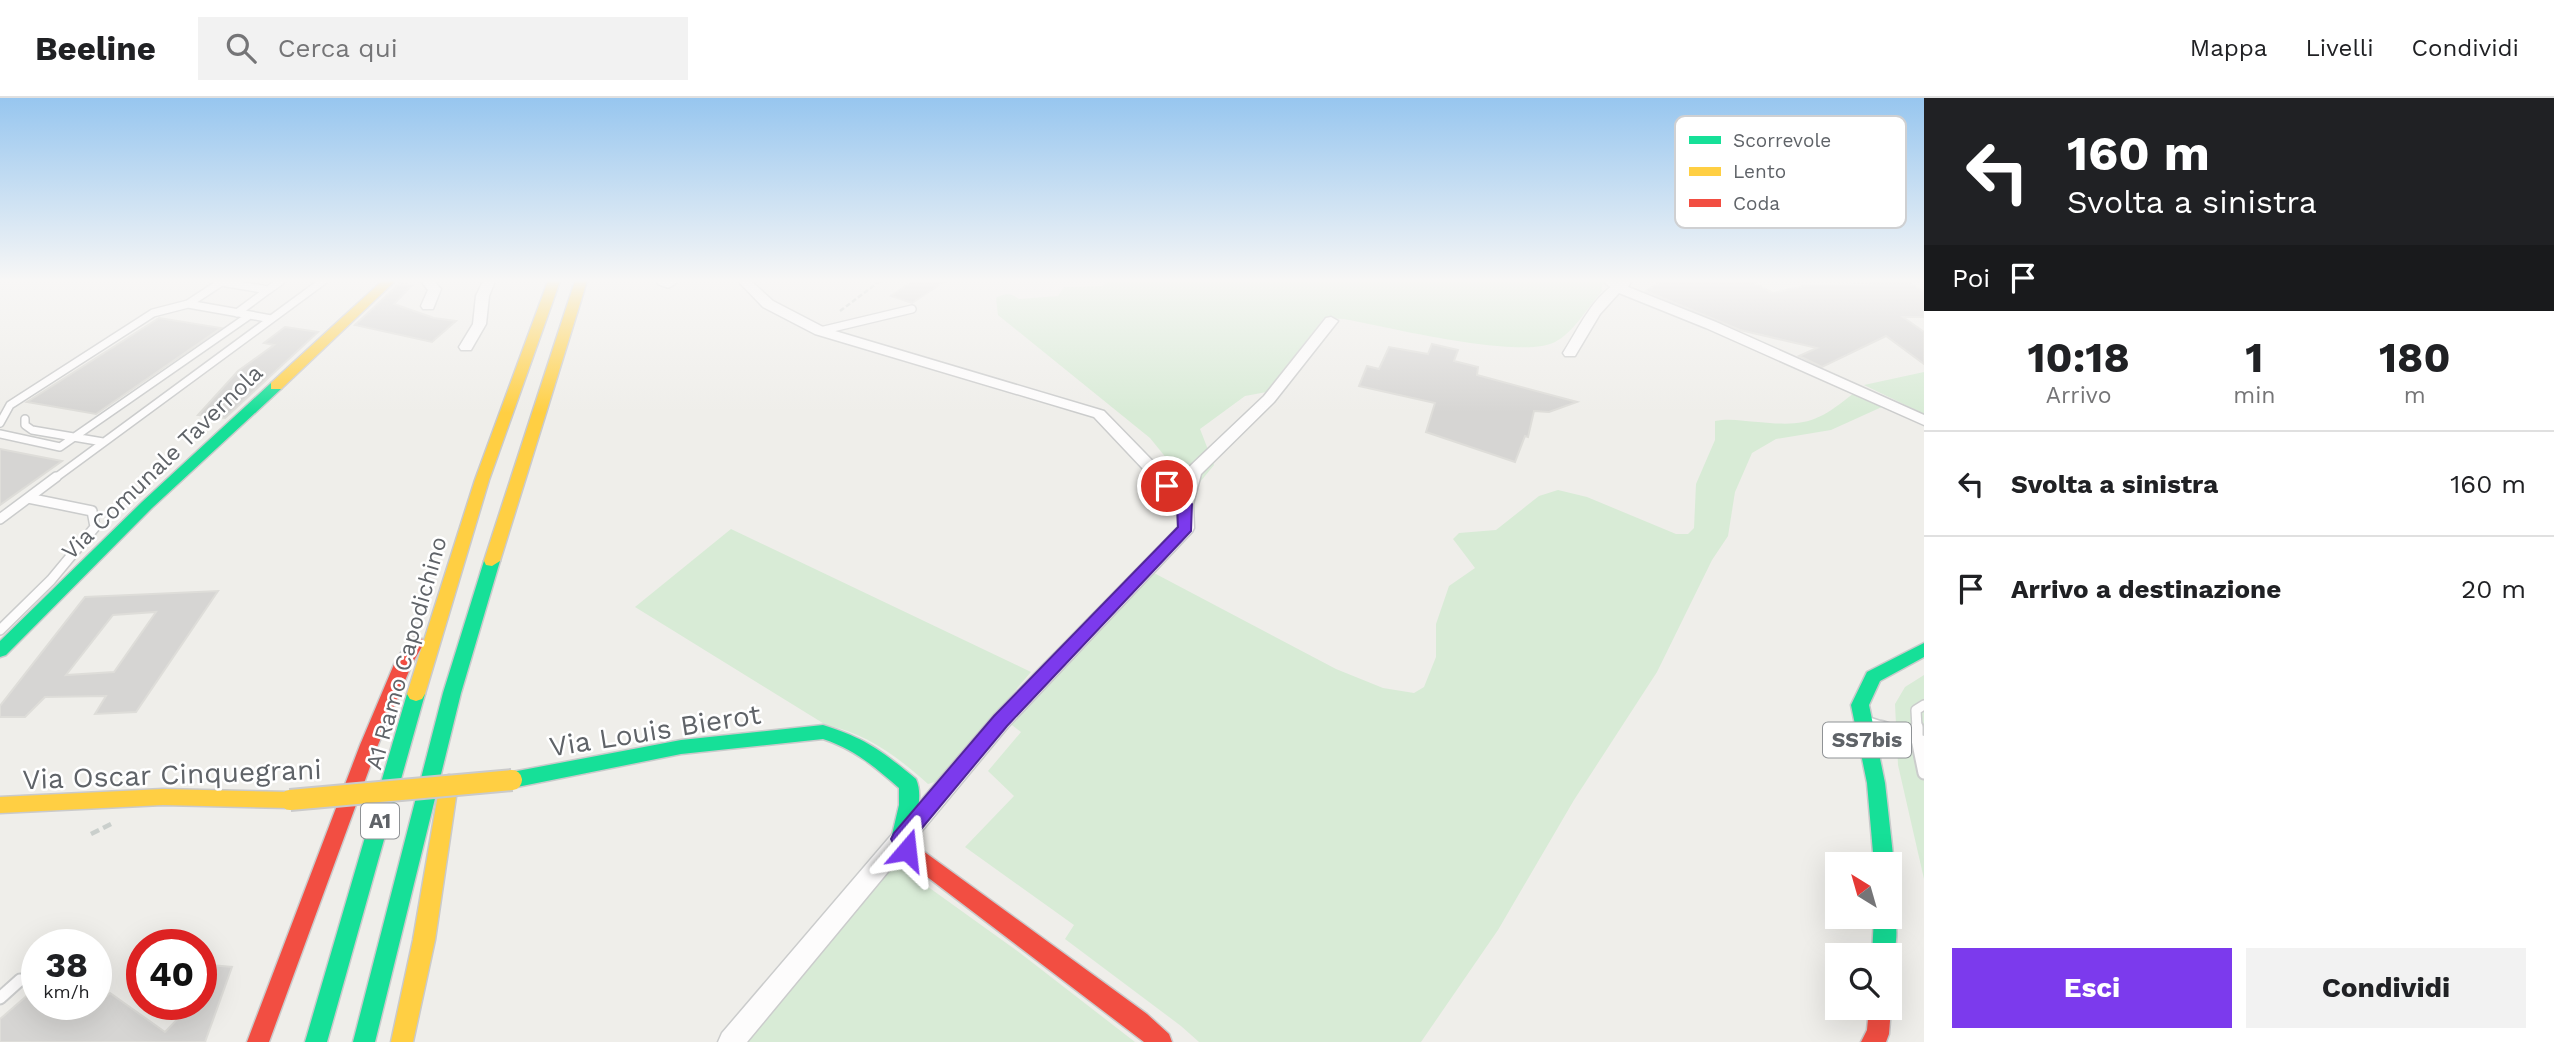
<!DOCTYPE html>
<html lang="it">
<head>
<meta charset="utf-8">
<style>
	body { margin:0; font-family:"Work Sans",sans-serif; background:#f2f2f2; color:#202124; height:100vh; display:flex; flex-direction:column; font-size:26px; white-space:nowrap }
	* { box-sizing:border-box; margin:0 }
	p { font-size:23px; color:#757577 }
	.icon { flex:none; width:38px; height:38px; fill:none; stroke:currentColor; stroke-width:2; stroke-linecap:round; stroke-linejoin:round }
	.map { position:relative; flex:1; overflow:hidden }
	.details { display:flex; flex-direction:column; background:#fff; width:630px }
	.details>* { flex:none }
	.top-card { background:#202124; color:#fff; overflow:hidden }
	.needle { width:46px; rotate:323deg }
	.tools { position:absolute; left:1825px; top:754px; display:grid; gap:14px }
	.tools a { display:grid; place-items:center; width:77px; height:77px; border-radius:0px; background:#fff; box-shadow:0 7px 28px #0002; font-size:35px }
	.speed { position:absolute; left:21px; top:831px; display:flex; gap:14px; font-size:35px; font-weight:700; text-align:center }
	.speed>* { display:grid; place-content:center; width:91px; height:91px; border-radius:50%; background:#fff; box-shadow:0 7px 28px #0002; line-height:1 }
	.speed small { font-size:18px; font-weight:400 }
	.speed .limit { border:10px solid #d22; background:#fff; color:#111 }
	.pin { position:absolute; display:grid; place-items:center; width:60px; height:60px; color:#fff; margin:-30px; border:4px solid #fff; border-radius:50%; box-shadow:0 2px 7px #0007 }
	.me { position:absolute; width:77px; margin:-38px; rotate:17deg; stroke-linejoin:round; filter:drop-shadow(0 0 5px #0008) }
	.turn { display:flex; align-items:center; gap:24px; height:147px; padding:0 28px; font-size:32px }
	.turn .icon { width:91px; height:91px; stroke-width:2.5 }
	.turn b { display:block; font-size:49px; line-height:60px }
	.then { display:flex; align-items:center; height:66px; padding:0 28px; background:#0003; gap:14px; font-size:26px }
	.eta { display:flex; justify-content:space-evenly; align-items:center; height:119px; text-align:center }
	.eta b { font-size:42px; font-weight:700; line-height:49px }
	.button { display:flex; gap:14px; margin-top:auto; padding:14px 28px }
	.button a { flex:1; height:80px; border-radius:0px; background:#7c3aed; color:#fff; font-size:28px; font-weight:700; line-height:80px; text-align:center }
	.button a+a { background:#f2f2f2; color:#202124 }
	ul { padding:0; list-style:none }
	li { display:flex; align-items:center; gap:21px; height:105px; padding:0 28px; border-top:2px solid #e0e0e0 }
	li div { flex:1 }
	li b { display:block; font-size:26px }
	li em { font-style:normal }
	header { display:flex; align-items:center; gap:42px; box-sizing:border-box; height:98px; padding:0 35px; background:#fff; border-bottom:2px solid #e0e0e0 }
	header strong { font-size:33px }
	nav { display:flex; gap:38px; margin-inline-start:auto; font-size:24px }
	.search { width:490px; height:63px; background:#f2f2f2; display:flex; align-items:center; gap:18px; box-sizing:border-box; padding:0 24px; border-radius:0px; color:#757577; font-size:26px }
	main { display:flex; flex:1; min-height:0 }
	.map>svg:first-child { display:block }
	.green { fill:#d8ebd6 }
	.building { fill:#d6d5d3; stroke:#deddd9; stroke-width:2; fill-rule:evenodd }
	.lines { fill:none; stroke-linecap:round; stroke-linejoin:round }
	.lane-far2-casing { stroke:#cbcccc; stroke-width:10 }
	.lane-far1-casing { stroke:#cbcccc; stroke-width:12 }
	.lane-casing { stroke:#cbcccc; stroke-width:15 }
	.street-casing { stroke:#cbcccc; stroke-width:3 }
	.fast-casing { stroke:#cacacb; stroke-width:3 }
	.slow-casing { stroke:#cacacb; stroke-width:3 }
	.jam-casing { stroke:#cacacb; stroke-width:3 }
	.path-far1 { stroke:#cacfcc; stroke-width:2.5; stroke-dasharray:5 2.5; stroke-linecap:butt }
	.path { stroke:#cacfcc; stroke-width:4.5; stroke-dasharray:9 4.5; stroke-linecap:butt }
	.lane-far2 { stroke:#fdfcfc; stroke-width:7 }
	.lane-far1 { stroke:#fdfcfc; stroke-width:9 }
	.lane { stroke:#fdfcfc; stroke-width:11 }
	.street { fill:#fdfcfc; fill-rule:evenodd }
	.fast { fill:#16e098; fill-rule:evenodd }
	.slow { fill:#ffcf43; fill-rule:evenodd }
	.jam { fill:#f24e42; fill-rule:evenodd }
	.slow-bridge-casing { stroke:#cacacb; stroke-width:24; stroke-linecap:butt }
	.slow-bridge { stroke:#ffcf43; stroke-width:20 }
	.route { fill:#7c3aed; stroke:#51269a; stroke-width:2 }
	.labels { text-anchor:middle; stroke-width:5; stroke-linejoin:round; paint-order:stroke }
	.shield { fill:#fff; stroke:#8f9295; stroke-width:2 }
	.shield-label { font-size:21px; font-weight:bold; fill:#5f6368 }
	.street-label { font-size:23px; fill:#5f6368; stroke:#fff }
	.near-street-label { font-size:28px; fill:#5f6368; stroke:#fff }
	.key { fill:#fff; stroke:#cfd0d2; stroke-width:2 }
	.key-label { font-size:19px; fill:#5f6368 }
</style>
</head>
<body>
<header>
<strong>Beeline</strong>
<div class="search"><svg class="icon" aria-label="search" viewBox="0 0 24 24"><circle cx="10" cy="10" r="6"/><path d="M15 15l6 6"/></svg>Cerca qui</div>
<nav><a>Mappa</a><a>Livelli</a><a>Condividi</a></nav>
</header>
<main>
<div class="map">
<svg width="1924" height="944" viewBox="0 0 1924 944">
	<rect width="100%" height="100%" fill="#efeeea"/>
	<path class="green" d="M1107 183H1608L1602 186V193C1588 209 1573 235 1555 244 1520 262 1388 229 1344 221L1324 220 1274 284 1288 290 1245 298 1200 331 1214 367 1200 384 1176 372 1150 340 998 217 996 200C1005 195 1011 195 1019 201L1058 198 1064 189 1103 188Z
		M1924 274V316L1864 287Z
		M1854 295 1884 308 1831 332 1776 341 1752 355 1735 394 1728 438 1712 462 1657 574 1574 702 1498 832 1421 944H1199L1181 928 1065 841 1074 827 965 749 1014 698 988 673 1021 634 1008 624 1123 501 1154 475 1336 571 1383 590 1414 595 1424 589 1436 559V526L1449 488 1475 470 1453 441 1459 435 1496 432 1539 398 1558 392 1587 399 1676 436H1688L1694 430 1696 386 1715 342V323C1729 320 1744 323 1758 324 1806 329 1818 324 1854 295Z
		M731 431 1031 574 938 683 928 686C898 659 866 635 826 627L635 509Z
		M1924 577V781L1898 667 1895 606 1905 589Z
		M893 761 899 768 1020 855 1135 944H740Z"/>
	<path class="building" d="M913 183H945L912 205 891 198Z
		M1661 183H1750L1773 195 1804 188 1909 184 1924 194V219H1903L1924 234V266L1886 238 1822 269 1799 258 1817 250 1740 232 1646 193Z
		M400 185 412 187 394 206 434 220 456 223 432 244 355 227Z
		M159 220 221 230 96 316 27 304Z
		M285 229 318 234 225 320 198 317 238 273 274 247 264 245Z
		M1432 246 1458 252 1454 263 1478 269 1477 277 1577 304 1549 314 1534 313 1528 339 1525 338 1515 364 1426 334 1435 305 1359 288 1367 268 1379 271 1389 249 1428 256Z
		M0 351 62 363 0 407Z
		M218 493 136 614 95 616 106 598 45 599 25 619H0V608L85 499ZM156 514 114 574 66 577 113 517Z
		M210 867 232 869 205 944H0V921L37 889V906H97L110 895 165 934 192 906H201V886Z"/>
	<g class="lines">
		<defs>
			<path id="lane-far2" d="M660 183 668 186 673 183
				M1608 183 1617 189
				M221 184 268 192 281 183
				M188 206 250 217
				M237 215 268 192
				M820 233 912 211
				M25 321V327L32 332 103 344
				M0 325 10 307 153 215 188 206 223 183
				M0 336 60 349 250 217 271 221
				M54 381 323 183"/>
			<path id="lane-far1" d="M0 421 56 379
				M0 532 51 482 95 429 92 413 28 400
				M1869 624 1887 630
				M1917 630 1916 612 1924 607"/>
			<path id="lane" d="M1882 629 1917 641V629
				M1924 644 1917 641 1924 675
				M0 900 20 882"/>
			<path id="street" d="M421 183H434L441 191 433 211H423L421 208 428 192Z
				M483 183H495L489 198 486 226 471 252H461L459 249 473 226 476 198Z
				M738 183H751L773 203 825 230 1104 313 1181 392 1188 370 1264 298 1326 220 1331 219 1338 223 1274 304 1201 376 1193 406 1194 430 1192 434 1008 629 747 944H718L722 935 994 617 1178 429 1177 407 1094 319 815 236 763 209Z
				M1620 183H1631L1628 189 1716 224 1924 317V327L1706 230 1619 195 1600 216 1575 258H1565L1563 255C1579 230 1593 197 1620 183Z"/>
			<path id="fast" d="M276 284 281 285V291L152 410 6 557 0 559V543L142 404 271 285Z
				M492 458 500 463 461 595 375 944H353L443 595 484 463Z
				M1924 545V559L1880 583 1869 607 1885 685 1894 766 1890 773V766H1874L1867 685 1851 607 1867 574Z
				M416 589 422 591 425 596 327 944H305L407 596 410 591Z
				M823 627C865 640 882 653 916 681 924 699 915 722 911 739L922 756 919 762 912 765 905 762 891 741 899 707V690C875 669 854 651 823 641L681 656 512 690 505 688 503 682 505 676 512 674 681 642Z
				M1890 811C1900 821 1897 853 1890 866V858H1872L1874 819H1890Z"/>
			<path id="slow" d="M382 183H395L281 291H271V285Z
				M548 183H560L489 382 425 596 422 601 416 603 410 601 407 596 475 382Z
				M575 183H587L500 463 492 468 486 467 484 463Z
				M449 677 456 679 458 685 435 842 413 944H391L413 842 440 685 442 679Z
				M163 691 290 694 297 696 300 702 297 708 290 710 163 707 0 715V699Z"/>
			<path id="jam" d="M416 539 422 541 424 545 412 566 378 647 269 944H247L360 647 395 564 410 541Z
				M912 747 919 750 1147 916 1169 936 1172 944H1144L905 762 902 756 905 750Z
				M1890 907 1891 910 1889 936 1886 944H1861L1867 932 1869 910H1890Z"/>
		</defs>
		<use href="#lane-far2" class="lane-far2-casing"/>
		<use href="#lane-far1" class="lane-far1-casing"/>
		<use href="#lane" class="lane-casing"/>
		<use href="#street" class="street-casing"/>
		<use href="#fast" class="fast-casing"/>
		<use href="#slow" class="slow-casing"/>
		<use href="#jam" class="jam-casing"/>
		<path class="path-far1" d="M840 213 880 183"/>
		<path class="path" d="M91 736 111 726"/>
		<use href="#lane-far2" class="lane-far2"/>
		<use href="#lane-far1" class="lane-far1"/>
		<use href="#lane" class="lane"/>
		<use href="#street" class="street"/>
		<use href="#fast" class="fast"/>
		<use href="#slow" class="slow"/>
		<use href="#jam" class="jam"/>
		<defs>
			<path id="slow-bridge" d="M290 702 512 682"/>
		</defs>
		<use href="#slow-bridge" class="slow-bridge-casing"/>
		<use href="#slow-bridge" class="slow-bridge"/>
	</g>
	<linearGradient id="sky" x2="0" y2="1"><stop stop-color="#97c6ef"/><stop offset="0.58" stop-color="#f8f7f6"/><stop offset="1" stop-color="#f8f7f6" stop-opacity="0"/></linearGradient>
	<rect width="1924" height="315" fill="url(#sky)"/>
	<path class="route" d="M1167 383 1173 384 1192 406 1191 433 1007 628 912 742 917 752 914 758 907 761 900 758 891 741 894 735 994 618 1178 429 1177 407 1160 388Z"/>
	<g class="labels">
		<g class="shield">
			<rect x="1823" y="624.5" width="88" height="35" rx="5"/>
			<rect x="361" y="705.5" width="38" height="35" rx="5"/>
		</g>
		<g class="shield-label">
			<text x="1867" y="649">SS7bis</text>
			<text x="380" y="730">A1</text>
		</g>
		<g class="street-label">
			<text transform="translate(162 364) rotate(-44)" y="8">Via Comunale Tavernola</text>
			<text transform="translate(406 555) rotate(-74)" y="8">A1 Ramo Capodichino</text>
		</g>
		<g class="near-street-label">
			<text transform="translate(655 632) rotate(-9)" y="10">Via Louis Bierot</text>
			<text transform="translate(172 676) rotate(-2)" y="10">Via Oscar Cinquegrani</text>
		</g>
	</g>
	<rect x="1675" y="18" width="231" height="112" rx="10" class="key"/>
	<rect x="1689" y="38" width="32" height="8" fill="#16e098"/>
	<rect x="1689" y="69" width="32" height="9" fill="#ffcf43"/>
	<rect x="1689" y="101" width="32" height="8" fill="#f24e42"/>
	<g class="key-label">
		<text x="1733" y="49">Scorrevole</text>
		<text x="1733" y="80">Lento</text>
		<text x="1733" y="112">Coda</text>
	</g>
</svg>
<div class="tools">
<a><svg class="needle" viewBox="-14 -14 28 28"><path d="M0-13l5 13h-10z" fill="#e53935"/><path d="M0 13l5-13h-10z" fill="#757577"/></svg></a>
<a><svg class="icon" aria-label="search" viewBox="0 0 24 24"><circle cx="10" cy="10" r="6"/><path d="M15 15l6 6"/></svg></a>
</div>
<div class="speed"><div>38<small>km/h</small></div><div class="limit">40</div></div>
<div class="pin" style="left:1167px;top:388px;background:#d93025"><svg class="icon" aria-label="arrive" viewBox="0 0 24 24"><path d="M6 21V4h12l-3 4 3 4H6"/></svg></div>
<svg class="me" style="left:907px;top:752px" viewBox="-20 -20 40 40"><path d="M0-17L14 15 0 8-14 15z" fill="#7c3aed" stroke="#fff" stroke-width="4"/></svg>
</div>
<section class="details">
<div class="top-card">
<div class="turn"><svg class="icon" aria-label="left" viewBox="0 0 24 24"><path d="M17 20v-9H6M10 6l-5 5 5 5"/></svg><div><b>160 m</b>Svolta a sinistra</div></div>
<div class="then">Poi<svg class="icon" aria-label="arrive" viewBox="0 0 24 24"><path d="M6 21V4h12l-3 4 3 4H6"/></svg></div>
</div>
<div class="eta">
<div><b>10:18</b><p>Arrivo</p></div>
<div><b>1</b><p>min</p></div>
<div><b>180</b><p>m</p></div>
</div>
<ul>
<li><svg class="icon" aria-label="left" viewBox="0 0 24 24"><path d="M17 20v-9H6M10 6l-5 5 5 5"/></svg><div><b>Svolta a sinistra</b></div><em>160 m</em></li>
<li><svg class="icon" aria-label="arrive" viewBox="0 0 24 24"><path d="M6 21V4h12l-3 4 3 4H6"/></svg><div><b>Arrivo a destinazione</b></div><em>20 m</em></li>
</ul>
<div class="button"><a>Esci</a><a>Condividi</a></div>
</section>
</main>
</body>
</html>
